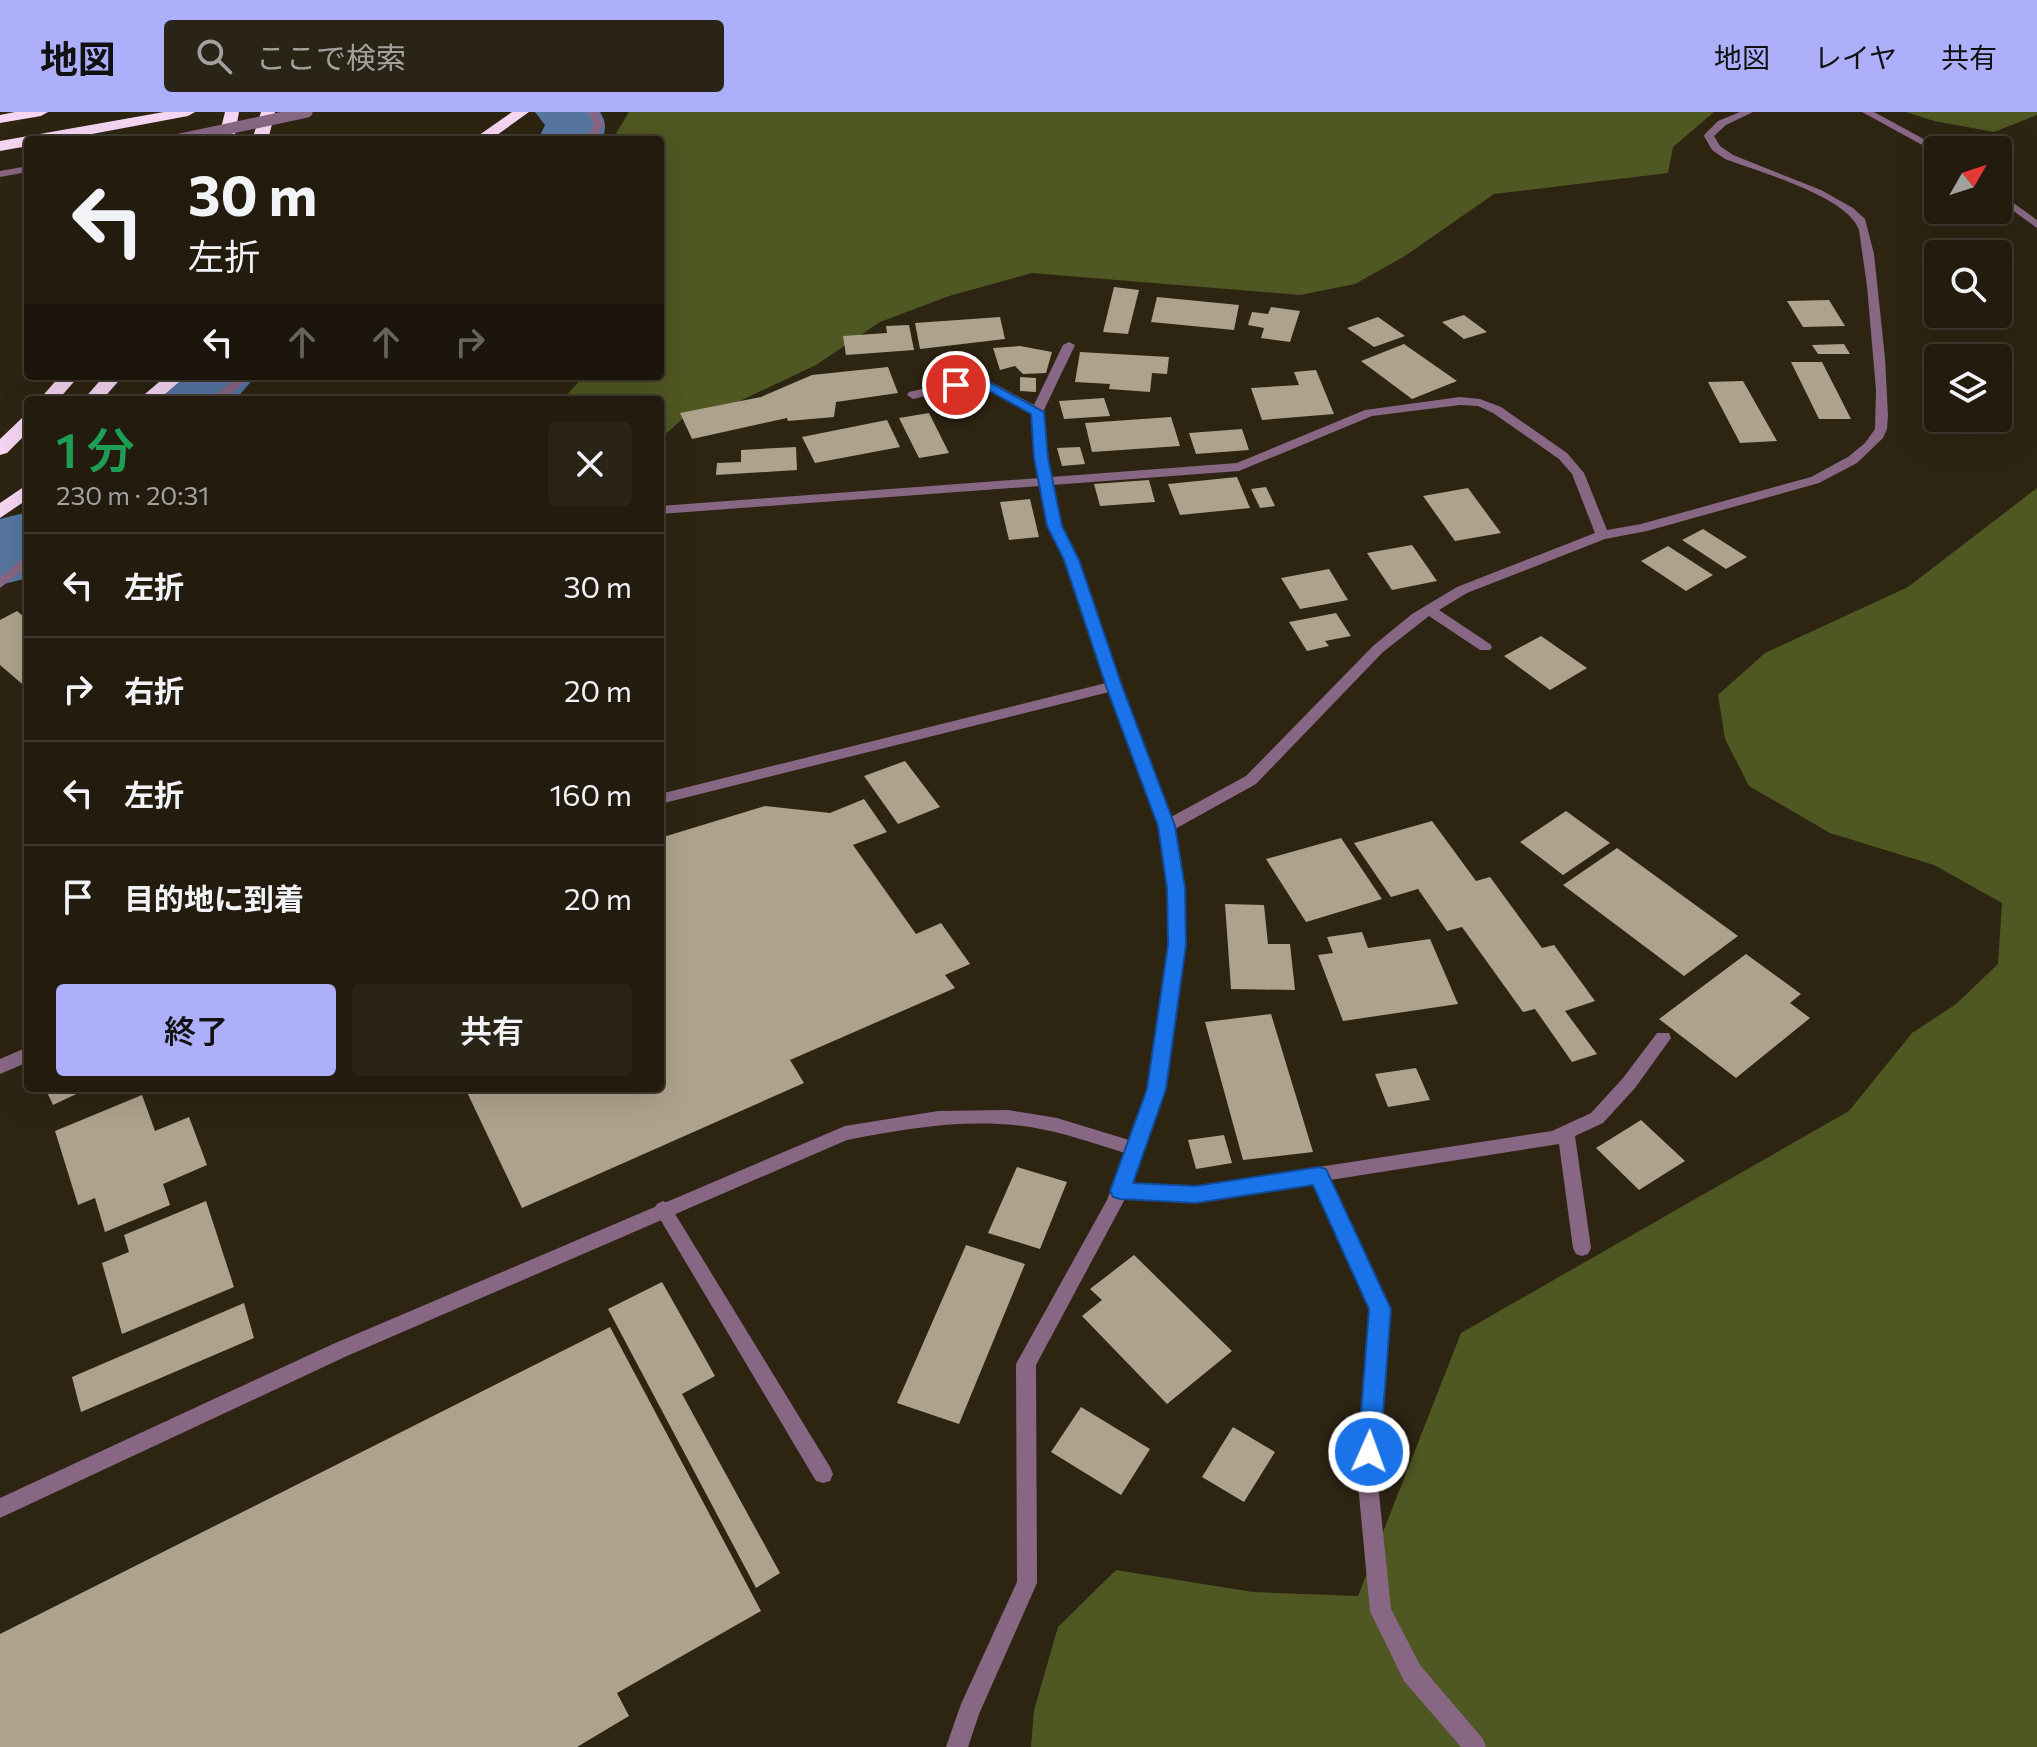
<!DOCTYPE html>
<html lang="ja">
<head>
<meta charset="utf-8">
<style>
	body { margin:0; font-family:Commissioner,"Noto Sans JP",sans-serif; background:#2a2417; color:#f1f3f6; height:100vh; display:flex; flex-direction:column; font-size:30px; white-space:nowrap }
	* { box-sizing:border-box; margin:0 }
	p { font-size:26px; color:#a2a19e }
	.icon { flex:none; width:44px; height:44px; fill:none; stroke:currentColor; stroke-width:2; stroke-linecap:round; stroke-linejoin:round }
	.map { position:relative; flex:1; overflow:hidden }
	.sheet { position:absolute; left:24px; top:284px; width:640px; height:696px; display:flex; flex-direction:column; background:#221b0e; border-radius:8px; box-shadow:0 8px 32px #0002,0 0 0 2px #3f392e }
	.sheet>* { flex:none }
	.guide { position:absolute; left:24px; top:24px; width:640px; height:244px; border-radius:8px; box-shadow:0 8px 32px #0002,0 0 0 2px #3f392e; background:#221b0e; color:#f1f3f6; overflow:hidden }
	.needle { width:52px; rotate:51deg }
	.buttons { position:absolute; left:1924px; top:24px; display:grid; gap:16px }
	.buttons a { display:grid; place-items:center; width:88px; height:88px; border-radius:8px; background:#221b0e; box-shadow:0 8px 32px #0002,0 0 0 2px #3f392e; font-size:40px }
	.pin { position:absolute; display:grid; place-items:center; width:68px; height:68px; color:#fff; margin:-34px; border:4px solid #fff; border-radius:50%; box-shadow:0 2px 8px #0007 }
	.me { position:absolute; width:88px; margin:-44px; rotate:2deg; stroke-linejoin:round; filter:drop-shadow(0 0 6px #0008) }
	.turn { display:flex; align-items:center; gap:28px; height:168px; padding:0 32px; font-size:36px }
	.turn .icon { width:104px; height:104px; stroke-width:2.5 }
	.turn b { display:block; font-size:56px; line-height:68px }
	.lanes { display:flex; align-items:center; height:76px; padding:0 32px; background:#0003; justify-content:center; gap:40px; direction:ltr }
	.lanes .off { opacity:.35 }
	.round { display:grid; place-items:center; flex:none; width:84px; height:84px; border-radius:8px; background:#2a2417 }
	.head { display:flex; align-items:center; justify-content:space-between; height:136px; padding:0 32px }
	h1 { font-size:48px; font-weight:600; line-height:60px; color:#1e9e55 }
	.button { display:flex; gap:16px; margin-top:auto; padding:16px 32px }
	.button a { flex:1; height:92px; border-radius:8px; background:#adaffb; color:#111; font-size:32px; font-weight:600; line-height:92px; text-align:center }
	.button a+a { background:#2a2417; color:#f1f3f6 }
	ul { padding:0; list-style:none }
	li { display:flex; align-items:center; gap:24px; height:104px; padding:0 32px; border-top:2px solid #3f392e }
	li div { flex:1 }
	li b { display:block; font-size:30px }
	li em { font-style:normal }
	header { display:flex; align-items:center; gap:48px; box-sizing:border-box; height:112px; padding:0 40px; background:#adaffb; color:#111 }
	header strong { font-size:38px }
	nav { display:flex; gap:44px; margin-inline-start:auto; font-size:28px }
	.search { width:560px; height:72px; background:#2a2417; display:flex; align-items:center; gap:20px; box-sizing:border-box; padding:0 28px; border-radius:8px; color:#a2a19e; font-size:30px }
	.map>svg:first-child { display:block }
	.forest { fill:#4f5722 }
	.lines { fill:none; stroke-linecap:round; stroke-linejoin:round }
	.river { fill:#5676a1; fill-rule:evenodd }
	.building { fill:#aea28c }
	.service { fill:#886785; fill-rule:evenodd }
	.minor { fill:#886785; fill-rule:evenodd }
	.motorway { fill:#f7d6f4; fill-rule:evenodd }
	.service-bridge { stroke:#886785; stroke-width:11 }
	.route { fill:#1a73e8; stroke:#114b97; stroke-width:2 }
</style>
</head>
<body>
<header>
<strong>地図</strong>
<div class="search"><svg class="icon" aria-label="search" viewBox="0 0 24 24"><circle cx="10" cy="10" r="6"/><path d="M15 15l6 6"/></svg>ここで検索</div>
<nav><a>地図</a><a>レイヤ</a><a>共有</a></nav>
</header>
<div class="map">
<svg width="2037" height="1635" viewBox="0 0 2037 1635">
	<rect width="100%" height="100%" fill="#2d2412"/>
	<path class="forest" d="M629 0H1714L1673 35 1668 61 1494 82 1405 144 1355 172 1300 183 1032 161 949 184 880 210 816 253 723 297 689 301 660 327V288H562L584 264H660V28H612Z
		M1906 0H2037V3L1994 20 1934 9Z
		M2037 376V1635H1031L1034 1598 1058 1515 1116 1458 1253 1480 1358 1484 1461 1221 1849 999 1912 921 1956 892 1998 852 2002 791 1934 753 1830 721 1749 674 1725 627 1718 583 1765 541 1908 475Z"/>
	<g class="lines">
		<path class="river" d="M535 0H600C606 8 607 19 601 28H538L545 13Z
			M176 264H256L235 288H155Z
			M28 400V466L0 473V407Z"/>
	</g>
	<path class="building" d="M1114 175 1139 178 1128 222 1103 220Z
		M1157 185 1239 193 1234 218 1151 210Z
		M1829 188 1845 214 1803 215 1787 189Z
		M1271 195 1300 199 1290 230 1261 226 1264 216 1248 213 1252 200 1268 202Z
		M1464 203 1487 220 1464 227 1442 210Z
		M1000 205 1005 227 920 237 915 211Z
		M1378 205 1405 224 1374 235 1347 216Z
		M909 213 914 238 846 243 843 224 887 221 886 214Z
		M1404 232 1457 269 1412 287 1361 249Z
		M1844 232 1850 242H1818L1812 233Z
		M1020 234 1052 240 1046 261 1023 262 1015 254 1000 258 993 236Z
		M1080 240 1169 245 1167 262 1152 261 1150 280 1109 277 1110 272 1075 270Z
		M1791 250H1822L1851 307H1819Z
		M888 255 898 281 836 290 834 305 788 309 787 306 692 327 680 301 761 285 812 263Z
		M1316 258 1334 302 1262 308 1251 276 1299 273 1294 260Z
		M1020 265 1036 266V280L1020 279Z
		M1743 269 1777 329 1740 331 1708 270Z
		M1104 286 1110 304 1064 307 1059 289Z
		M929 301 949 341 919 346 899 306Z
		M1171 305 1180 334 1092 340 1085 311Z
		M887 308 900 335 815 351 802 325Z
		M1242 317 1249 338 1196 342 1189 321Z
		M796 335 797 358 716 363 717 351 741 350V338Z
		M1080 335 1085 352 1062 354 1057 336Z
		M1237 365 1250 396 1180 403 1168 372Z
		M1149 368 1155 390 1100 394 1094 372Z
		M1266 375 1275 394 1260 396 1251 377Z
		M1468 376 1501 421 1455 429 1423 384Z
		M1030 387 1039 425 1009 428 1000 390Z
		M1703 417 1747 445 1726 457 1682 428Z
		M1412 433 1437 469 1392 478 1367 441Z
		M1668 434 1713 463 1686 479 1641 449Z
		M1329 457 1348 488 1300 497 1281 466Z
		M17 499 28 508V577L0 553V508Z
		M1336 501 1351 524 1325 529 1329 534 1307 539 1289 510Z
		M1541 524 1587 556 1550 578 1504 544Z
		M905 649 940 695 898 712 864 664Z
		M864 687 887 720 853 733 916 822 941 811 970 852 945 863 955 876 790 948 804 971 522 1096 465 976H660V726L765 694 830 701Z
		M1566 699 1610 731 1563 763 1520 730Z
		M1432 709 1476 769 1490 765 1542 836 1554 833 1595 889 1565 899 1597 942 1572 950 1535 897 1523 900 1462 815 1447 819 1418 777 1391 785 1354 731Z
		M1341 726 1382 787 1306 810 1266 747Z
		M1617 736 1738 824 1684 864 1563 773Z
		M1225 792 1264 793 1268 832H1290L1295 878 1231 877Z
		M1362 820 1368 836 1430 827 1458 892 1343 909 1318 843 1333 841 1327 825Z
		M1746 842 1801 882 1790 891 1810 906 1736 966 1659 907Z
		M1271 902 1313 1040 1243 1048 1205 910Z
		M1416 956 1430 988 1388 995 1375 962Z
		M45 976H89L53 993Z
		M142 983 155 1019 189 1005 207 1053 163 1072 170 1093 105 1120 95 1086 78 1093 55 1019Z
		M1641 1008 1685 1049 1639 1078 1596 1036Z
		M1224 1023 1232 1051 1196 1057 1188 1028Z
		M1017 1055 1067 1070 1040 1137 988 1121Z
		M206 1089 234 1175 122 1222 102 1151 129 1140 124 1123Z
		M966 1133 1025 1152 959 1312 897 1291Z
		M1134 1143 1232 1239 1167 1292 1082 1204 1102 1188 1090 1177Z
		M662 1170 715 1264 682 1282 780 1461 756 1476 608 1197Z
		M244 1191 254 1226 81 1300 72 1265Z
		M610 1215 761 1499 617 1581 629 1604 577 1635H0V1522Z
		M1081 1295 1150 1337 1121 1383 1051 1340Z
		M1233 1315 1275 1340 1244 1390 1202 1365Z"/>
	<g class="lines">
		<path class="service" d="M28 54V60L0 65V59Z
			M663 1089 669 1092 830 1355 833 1362 830 1369 823 1371 816 1369 657 1102 654 1097 657 1092Z"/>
		<path class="minor" d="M588 0H598L604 13 594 28H584L594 13Z
			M1740 0H1753L1726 13 1714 24 1720 34 1733 43 1821 78 1853 96 1865 107 1874 142 1885 246 1888 303 1887 317 1883 326 1857 351 1819 371 1647 419 1605 427 1467 481 1439 498 1490 532 1492 535 1490 538H1480L1429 504 1383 540 1256 672 1175 717 1184 776 1185 833 1166 977 1131 1072 1196 1074 1552 1019 1591 1001 1623 966 1657 921H1669L1671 926 1635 976 1603 1011 1575 1024 1591 1136 1588 1142 1582 1144 1576 1142 1573 1136 1559 1032 1330 1068 1389 1197 1380 1309 1378 1372 1391 1497 1420 1553 1483 1627 1486 1635H1461L1404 1569 1370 1499 1358 1372 1360 1309 1371 1197 1314 1071 1196 1090 1125 1087 1036 1253 1037 1471 979 1602 968 1635H946L961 1592 1017 1470 1016 1252 1107 1088 1125 1041C1093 1031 1062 1020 1030 1015 968 1006 908 1016 847 1028L347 1244 0 1406V1386L333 1232 845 1014 938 999 1008 998 1057 1006 1129 1028 1148 977 1169 833 1168 776 1159 714 1109 580 660 692V682L1106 571 1065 448 1048 414 1040 374 660 402V394L1039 366 1031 302 977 272 913 287 907 283 909 280 968 267 939 250 937 248 943 244 1034 293 1063 233 1069 230 1075 233 1043 300 1051 365 1237 351 1365 298 1460 285 1480 287 1501 295 1567 341 1584 361 1607 418 1641 412 1811 365 1848 345 1865 331 1875 317 1876 278 1867 174 1859 118C1847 84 1759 60 1725 47L1712 38 1704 24 1705 22 1718 9ZM1460 293 1478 294 1493 301 1559 347 1572 362 1595 421 1457 475 1412 502 1373 534 1246 664 1171 705 1121 574 1079 448 1060 414 1052 373 1239 359 1372 304Z
			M1862 0H1874L1944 38 1935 40Z
			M1998 80 2037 108V116L1998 88Z
			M239 264H252L223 288H209Z
			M28 443V454L0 476V465Z
			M28 935V950L0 962V947Z"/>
		<path class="motorway" d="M15 0H48L41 4 0 11V3Z
			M164 0H195L188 4 60 28H28V34L0 39V29Z
			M225 0H239L234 28H218Z
			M261 0H275L268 28H252Z
			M512 0H529L490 28H472Z
			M60 264H79L58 288H39Z
			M104 264H123L102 288H83Z
			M166 264H186L158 288H138Z
			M28 305V320L7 341 0 343V327L22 306Z
			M28 372V387L0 406V391Z"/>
		<path class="service-bridge" d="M176 28 307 0"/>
	</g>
	<path class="route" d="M978 264 1044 300 1048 346 1062 414 1079 448 1122 574 1175 714 1185 776 1186 833 1166 977 1133 1071 1196 1074 1319 1055 1326 1057 1391 1197 1380 1340 1377 1348 1369 1351 1361 1348 1358 1340 1369 1197 1313 1073 1196 1091 1120 1087 1113 1085 1110 1079 1147 977 1168 833 1167 776 1158 714 1106 574 1064 448 1047 414 1034 346 1031 302 977 272 956 277 950 273Z"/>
</svg>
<div class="buttons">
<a><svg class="needle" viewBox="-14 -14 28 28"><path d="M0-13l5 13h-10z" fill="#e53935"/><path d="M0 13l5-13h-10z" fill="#a2a19e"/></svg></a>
<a><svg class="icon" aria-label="search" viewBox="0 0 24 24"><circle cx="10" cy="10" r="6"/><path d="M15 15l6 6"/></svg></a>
<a><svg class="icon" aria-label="layers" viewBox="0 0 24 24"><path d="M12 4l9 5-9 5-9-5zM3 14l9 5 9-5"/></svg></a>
</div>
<div class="pin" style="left:956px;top:273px;background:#d93025"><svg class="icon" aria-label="arrive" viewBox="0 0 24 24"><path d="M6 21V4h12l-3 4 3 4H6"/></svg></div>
<svg class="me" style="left:1369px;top:1340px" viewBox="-20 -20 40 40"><circle r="17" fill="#1a73e8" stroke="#fff" stroke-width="3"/><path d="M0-11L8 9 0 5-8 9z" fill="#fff"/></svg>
<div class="guide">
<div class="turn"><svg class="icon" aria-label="left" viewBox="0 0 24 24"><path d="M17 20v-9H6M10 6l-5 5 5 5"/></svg><div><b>30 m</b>左折</div></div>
<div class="lanes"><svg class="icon" aria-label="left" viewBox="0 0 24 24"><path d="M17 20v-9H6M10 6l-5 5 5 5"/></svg><svg class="icon off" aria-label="ahead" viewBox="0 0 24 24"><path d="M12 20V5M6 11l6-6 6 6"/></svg><svg class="icon off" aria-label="ahead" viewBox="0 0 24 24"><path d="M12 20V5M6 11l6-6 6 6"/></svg><svg class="icon off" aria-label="right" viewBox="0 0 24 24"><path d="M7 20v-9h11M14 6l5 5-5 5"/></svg></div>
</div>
<section class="sheet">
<div class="head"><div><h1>1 分</h1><p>230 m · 20:31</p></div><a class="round"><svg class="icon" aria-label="close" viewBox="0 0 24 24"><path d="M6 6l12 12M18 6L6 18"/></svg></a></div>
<ul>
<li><svg class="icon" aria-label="left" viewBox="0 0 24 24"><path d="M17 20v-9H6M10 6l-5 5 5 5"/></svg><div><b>左折</b></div><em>30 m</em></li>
<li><svg class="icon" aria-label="right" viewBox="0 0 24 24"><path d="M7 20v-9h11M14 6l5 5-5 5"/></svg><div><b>右折</b></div><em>20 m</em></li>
<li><svg class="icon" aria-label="left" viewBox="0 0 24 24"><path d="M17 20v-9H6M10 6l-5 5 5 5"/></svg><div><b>左折</b></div><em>160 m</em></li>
<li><svg class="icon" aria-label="arrive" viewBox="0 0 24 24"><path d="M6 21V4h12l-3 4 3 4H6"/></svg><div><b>目的地に到着</b></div><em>20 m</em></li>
</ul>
<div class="button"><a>終了</a><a>共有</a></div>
</section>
</div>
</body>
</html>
